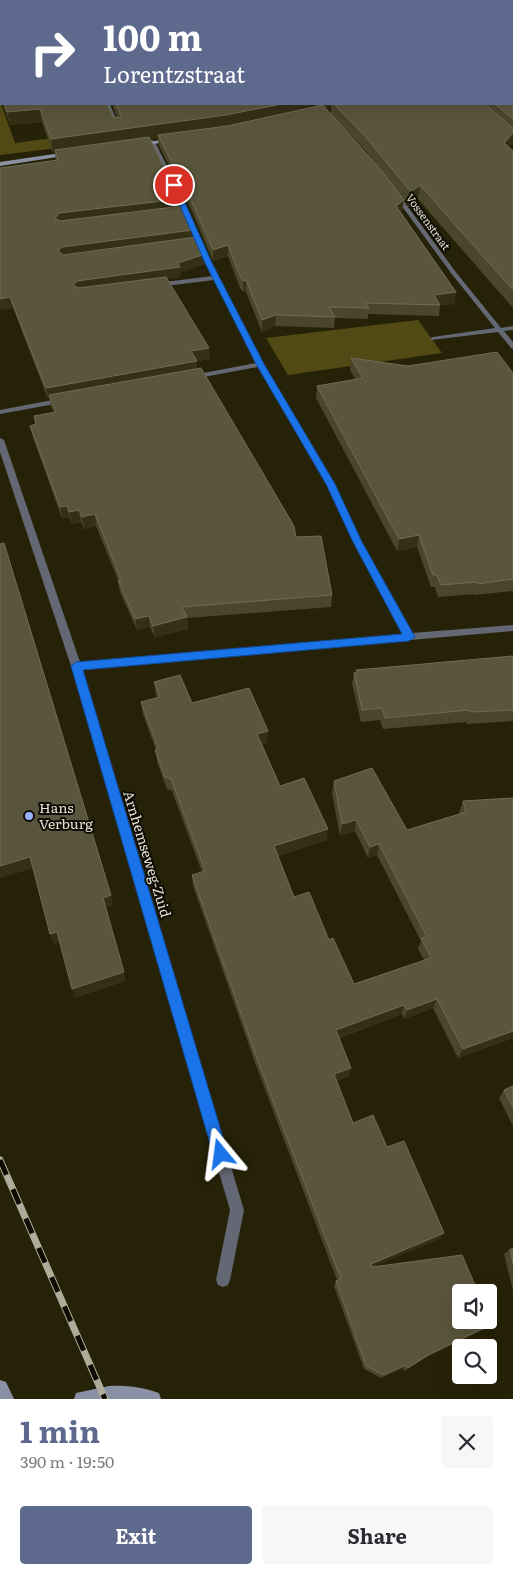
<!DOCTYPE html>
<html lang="en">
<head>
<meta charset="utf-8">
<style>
	body { margin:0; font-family:Literata,serif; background:#f7f7f7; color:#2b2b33; height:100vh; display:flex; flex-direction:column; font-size:19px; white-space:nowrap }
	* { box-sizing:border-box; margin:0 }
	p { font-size:16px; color:#7c7c81 }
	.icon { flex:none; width:28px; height:28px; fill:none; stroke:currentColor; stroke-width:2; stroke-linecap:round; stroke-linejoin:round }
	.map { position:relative; height:1399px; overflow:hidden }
	.sheet { display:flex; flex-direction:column; background:#fff; flex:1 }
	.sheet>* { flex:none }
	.hud { position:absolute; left:0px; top:0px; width:514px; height:105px; box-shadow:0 5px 20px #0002; background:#5e698e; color:#fff; overflow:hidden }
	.fabs { position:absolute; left:452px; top:1284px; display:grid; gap:10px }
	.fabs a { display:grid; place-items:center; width:45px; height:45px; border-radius:5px; background:#fff; box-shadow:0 5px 20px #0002; font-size:25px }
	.pin { position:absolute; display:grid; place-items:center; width:42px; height:42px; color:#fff; margin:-21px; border:2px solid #fff; border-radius:50%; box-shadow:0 1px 5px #0007 }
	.me { position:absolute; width:55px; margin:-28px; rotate:344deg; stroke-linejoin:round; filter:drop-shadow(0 0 4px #0008) }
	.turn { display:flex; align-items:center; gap:18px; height:105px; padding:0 20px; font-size:22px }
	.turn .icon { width:65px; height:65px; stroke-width:2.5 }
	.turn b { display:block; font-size:35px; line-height:42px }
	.round { display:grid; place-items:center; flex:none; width:52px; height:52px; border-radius:5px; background:#f7f7f7 }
	.headline { display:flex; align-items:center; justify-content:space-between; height:85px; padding:0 20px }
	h1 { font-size:30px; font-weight:700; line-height:38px; color:#5e698e }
	.button { display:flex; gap:10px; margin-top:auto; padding:10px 20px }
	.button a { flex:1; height:58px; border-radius:5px; background:#5e698e; color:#fff; font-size:20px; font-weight:700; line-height:58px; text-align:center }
	.button a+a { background:#f7f7f7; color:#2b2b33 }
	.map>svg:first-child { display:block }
	.green { fill:#514a14 }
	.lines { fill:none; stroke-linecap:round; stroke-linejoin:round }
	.street { fill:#646874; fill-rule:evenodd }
	.secondary { fill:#8a91a4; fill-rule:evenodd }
	.rail-casing { stroke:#afac99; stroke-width:7 }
	.rail { stroke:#0d0b03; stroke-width:5; stroke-dasharray:16; stroke-linecap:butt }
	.wall { fill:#4a462b; fill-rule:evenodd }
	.shaded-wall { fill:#343015 }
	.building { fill:#5a563d; stroke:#706c54 }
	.route { fill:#1a73e8; stroke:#114b97 }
	.poi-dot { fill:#9db4fd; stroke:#0d0b03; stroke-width:2 }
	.labels { text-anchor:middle; stroke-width:4; stroke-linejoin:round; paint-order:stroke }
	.far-street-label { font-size:11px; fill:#e3e1d1; stroke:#0d0b03 }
	.poi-label { font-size:14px; fill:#e3e1d1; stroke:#0d0b03; text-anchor:start }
	.street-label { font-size:14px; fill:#e3e1d1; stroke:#0d0b03 }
</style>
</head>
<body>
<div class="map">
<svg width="513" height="1399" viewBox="0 0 513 1399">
	<rect width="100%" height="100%" fill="#262207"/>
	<path class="green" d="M0 0H320L321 1H1L0 38Z
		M0 101 15 143 107 131 58 148 0 155Z
		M418 320 442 353 288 375 266 338Z"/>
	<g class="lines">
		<path class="street" d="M105 104H110L120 129 115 128Z
			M152 140 155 142 184 200 212 263 264 364 335 484 361 541 412 633 513 625V631L82 669 244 1210 230 1280 228 1285 223 1287 218 1285 216 1280 230 1210 71 666 0 452V438L4 440 80 662 403 634 353 541 327 484 258 367 193 379 189 377 193 375 256 363 214 280 157 287 154 285 157 283 213 276 178 200 149 142Z
			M393 192H397L455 271 501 328 513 326V330L504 331 513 342V349L511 348 498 332 431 340V338L433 337 495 328 451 273 393 194Z
			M63 398 67 400 66 402 0 414V410Z"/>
		<path class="secondary" d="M172 138 175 140 174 141 140 146 137 144Z
			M68 152 71 154 70 155 0 166V162Z
			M0 1380 6 1382 14 1399H0Z
			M109 1386C126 1385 142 1387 159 1393L161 1399H74L76 1393Z"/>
		<defs>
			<path id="rail" d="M0 1160 105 1399"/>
		</defs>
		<use href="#rail" class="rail-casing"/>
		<use href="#rail" class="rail"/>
	</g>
	<path class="wall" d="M366 0H513V142L509 147 513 151V308L418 199 409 206 392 185 404 200 402 211 401 212 456 292 454 304 440 305 439 316 368 314V319L335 318 334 328 275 326 262 332 246 292H244L240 288 228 256 213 261 192 211 159 146 158 138 149 139 180 199V206L205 264 181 272V277L166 279 209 348 210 359 197 361V368L296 537 332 595 331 607 187 618 188 629 155 637 150 627 137 630 120 592 118 580 96 526 84 529 81 522 72 524 69 517 62 519 33 437 30 426 35 424 34 416 54 412 51 407 50 399H48L13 308 0 310V168L56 161 55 152 53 153 42 122 10 125 3 104H107L113 117H117L112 104H512ZM331 106V114L325 107ZM331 114 364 149 376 164Z
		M351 358 408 366 513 373V591L475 595 474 594 438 597 435 587H431L417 547 397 551 316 398 317 386 356 380 350 370Z
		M513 656V721L467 724 466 722 383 729 380 720 361 722 352 684 354 673 356 672V670Z
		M154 682 267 743 262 744 280 786 327 840 278 856 294 897 329 940 354 984 424 960 418 949 421 941 377 855 368 858 355 831 340 836 332 793 334 781 407 830 460 814 459 813 463 801 513 798V1038L458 1058 433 1008 404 1019 402 1014 339 1038 351 1068 349 1076 336 1081 353 1123 387 1147 439 1239 373 1266 491 1325 486 1328 426 1357 404 1371 403 1368 381 1378 364 1369 334 1286 336 1281 337 1280 257 1068 193 886 192 875 202 872 172 791 167 789 157 762 156 750 143 714 141 702 157 698 156 695Z
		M513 1086V1126L499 1098 504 1090Z
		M510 1249H513V1290L504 1254Z"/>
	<path class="shaded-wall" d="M282 104H315V109L227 128 158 135V138L53 153 51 139Z
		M323 104H331V106L323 108Z
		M40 109 42 122 10 125 7 112Z
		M513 133V143L502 156 504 143Z
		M420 185 418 199 409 206 411 192Z
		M180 199V209L61 223 55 218 59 213Z
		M404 200 402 211 395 217 396 206Z
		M193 230V240L59 262 58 251 62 247Z
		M228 245V256L213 261V250Z
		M205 254V264L181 272V277L79 291 73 285 77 281 178 263Z
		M246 280V292H244L243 281Z
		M456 292 454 304 440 305 434 295Z
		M10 297 13 308 0 310V299Z
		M276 315 275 326 262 332V320Z
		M209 348 210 359 197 361V372L49 395 50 399H48L46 388 191 351Z
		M67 506 69 517 62 519 60 507Z
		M79 510 81 522 72 524 69 512Z
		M95 514 96 526 84 529 82 517Z
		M419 535 417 547 397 551 399 539Z
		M149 616 150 627 137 630 135 619Z
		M187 617 188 629 155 637 153 626Z
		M268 731 267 743 257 746V734Z
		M356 820 355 831 340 836 342 824Z
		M328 829 327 840 273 857 274 846Z
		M379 844 377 855 368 858 370 847Z
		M30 857 34 868 0 878V866Z
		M111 895 113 905 106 908 103 898Z
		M57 932 60 942 54 944 50 934Z
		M124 972 126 981 75 998 72 989Z
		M437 999 433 1008 404 1019 407 1010Z
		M404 1005 402 1014 334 1039 336 1030Z
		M513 1031V1038L458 1058 463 1049Z
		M351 1068 349 1076 332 1083 334 1074Z
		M444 1233 439 1239 368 1269 371 1264Z
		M491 1325 486 1328 426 1357 404 1371 430 1354Z
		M406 1365 403 1368 381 1378 384 1375Z"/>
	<path class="building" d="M369 0H513V119L495 104H512V1H360Z
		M0 48H1V94L0 90Z
		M4 104H107L113 117 122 118 116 104H282L226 115 51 139 40 109 7 112Z
		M334 104H485L513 128V133L504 143 513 151V290L420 185 411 192 365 136Z
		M323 105 381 170 404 200 396 206 456 292 434 295 440 305 366 303 369 308 329 307 335 317 276 315 262 320 246 280 243 281 240 276 228 245 213 250 191 200 158 135 227 126Z
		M149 137 180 199 59 213 55 218 60 221 182 206 193 230 62 247 58 251 63 255 196 237 205 254 178 263 180 267 77 281 73 285 78 288 166 277 209 348 191 351 197 361 46 388 10 297 0 299V168L58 160 55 150Z
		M497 352 513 373V579L478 584 477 582 441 585 437 575H433L419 535 399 539 317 386 363 378 351 358 408 366Z
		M201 368 294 526 296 537 321 536 332 595 182 607 187 617 153 626 149 616 135 619 118 580H121L95 514 82 517 79 510 69 512 67 506 60 507 30 426 36 424 34 416 56 412 49 395Z
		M4 543 111 895 103 898 124 972 72 989 57 932 50 934 30 857 0 866V544Z
		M513 656V710L470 712 469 710 385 718 382 708 362 710 354 673 357 672 356 670Z
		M180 675 192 703 249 688 268 731 257 734 280 786 304 778 328 829 274 846 294 897 309 892 329 940 333 938 354 984 431 958 421 938 427 937 379 844 370 847 356 820 342 824 334 781 372 768 407 830 466 812 463 801 513 798V1031L463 1049 437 999 407 1010 404 1005 336 1030 351 1068 334 1074 353 1123 373 1115 387 1147 404 1141 444 1233 371 1264 372 1267 462 1255 478 1292H461V1320H489V1319L491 1325 430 1354 408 1368 406 1365 384 1375 366 1366 336 1281 341 1279 257 1059 192 875 205 871 171 779 165 777 155 750 158 748 141 702 160 697 154 682Z
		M513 1086V1107L504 1090Z
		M510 1249H513V1263Z"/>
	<path class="route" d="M174 183 177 185 212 263 264 364 335 484 362 542 415 637 409 641 83 670 228 1154 226 1159 221 1162 215 1159 213 1154 71 666 76 662 402 634 353 542 326 484 256 364 205 263 171 185Z"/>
	<circle class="poi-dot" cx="29" cy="816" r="5"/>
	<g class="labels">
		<g class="far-street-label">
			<text transform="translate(428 222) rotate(54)" y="4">Vossenstraat</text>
		</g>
		<g class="poi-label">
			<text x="39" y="813">Hans<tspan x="39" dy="16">Verburg</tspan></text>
		</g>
		<g class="street-label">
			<text transform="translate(147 854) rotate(73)" y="5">Arnhemseweg-Zuid</text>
		</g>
	</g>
</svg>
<div class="fabs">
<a><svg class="icon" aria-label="sound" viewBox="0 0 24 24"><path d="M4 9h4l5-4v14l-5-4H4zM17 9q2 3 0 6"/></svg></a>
<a><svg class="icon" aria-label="search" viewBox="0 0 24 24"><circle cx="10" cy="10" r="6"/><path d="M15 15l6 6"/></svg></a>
</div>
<div class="pin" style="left:174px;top:185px;background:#d93025"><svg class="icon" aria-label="arrive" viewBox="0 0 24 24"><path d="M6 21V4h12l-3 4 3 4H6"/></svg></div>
<svg class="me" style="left:221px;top:1154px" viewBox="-20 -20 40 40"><path d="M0-17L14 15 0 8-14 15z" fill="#1a73e8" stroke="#fff" stroke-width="4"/></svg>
<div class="hud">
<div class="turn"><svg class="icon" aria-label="right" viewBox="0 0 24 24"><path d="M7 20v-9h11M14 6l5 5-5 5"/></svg><div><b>100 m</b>Lorentzstraat</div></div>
</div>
</div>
<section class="sheet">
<div class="headline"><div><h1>1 min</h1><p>390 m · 19:50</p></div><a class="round"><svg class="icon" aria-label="close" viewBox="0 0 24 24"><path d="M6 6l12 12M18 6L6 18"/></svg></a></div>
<div class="button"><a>Exit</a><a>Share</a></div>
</section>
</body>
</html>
